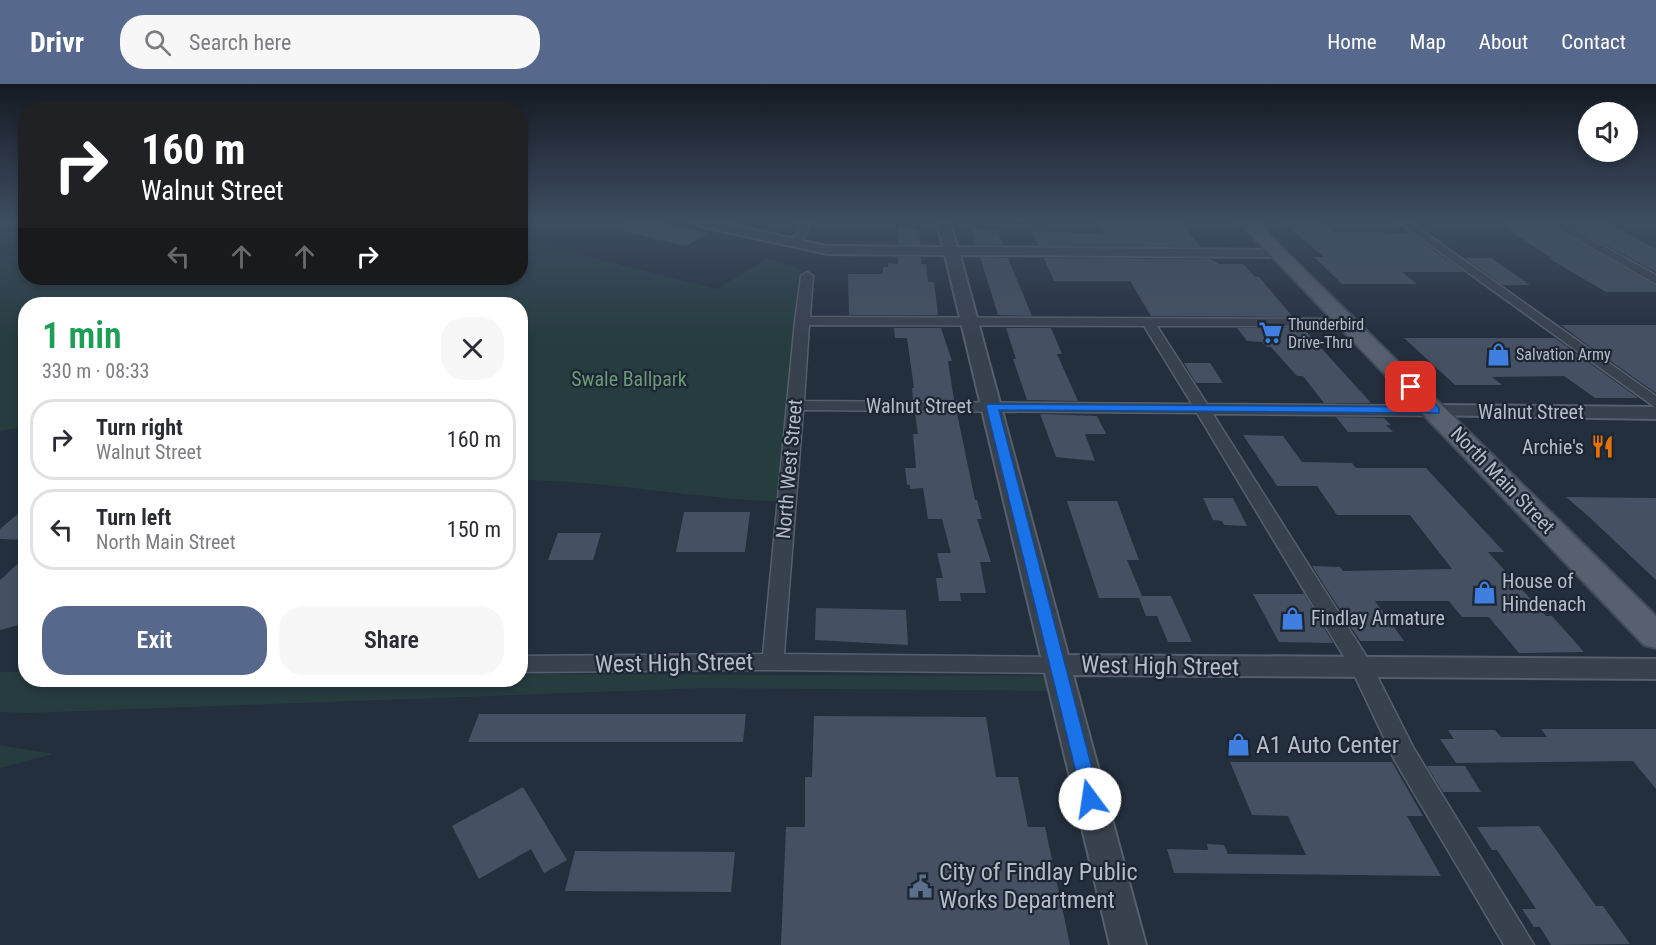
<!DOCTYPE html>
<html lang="en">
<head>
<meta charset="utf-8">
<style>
	body { margin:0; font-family:"Roboto Condensed",sans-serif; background:#f7f7f7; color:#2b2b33; height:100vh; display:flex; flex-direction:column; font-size:22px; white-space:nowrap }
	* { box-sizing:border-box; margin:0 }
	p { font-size:20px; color:#7c7c81 }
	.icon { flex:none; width:33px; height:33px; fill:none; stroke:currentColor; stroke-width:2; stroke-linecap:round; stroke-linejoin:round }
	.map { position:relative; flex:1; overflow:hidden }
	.panel { position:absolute; left:18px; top:213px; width:510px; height:390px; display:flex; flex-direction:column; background:#fff; border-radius:24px; box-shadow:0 3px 9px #0003 }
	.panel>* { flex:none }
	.guide { position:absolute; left:18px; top:18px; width:510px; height:183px; border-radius:24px; box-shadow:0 3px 9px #0003; background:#202124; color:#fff; overflow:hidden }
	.fabs { position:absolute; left:1578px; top:18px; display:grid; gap:12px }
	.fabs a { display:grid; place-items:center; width:60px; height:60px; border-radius:50%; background:#fff; box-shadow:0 3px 9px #0003; font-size:30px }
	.pin { position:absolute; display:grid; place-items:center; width:51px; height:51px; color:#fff; margin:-26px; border-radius:12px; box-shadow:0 3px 9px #0006 }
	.me { position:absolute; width:66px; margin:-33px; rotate:346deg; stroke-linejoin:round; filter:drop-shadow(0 0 4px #0008) }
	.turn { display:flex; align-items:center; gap:21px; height:126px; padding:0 24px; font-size:27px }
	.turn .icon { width:78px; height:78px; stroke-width:2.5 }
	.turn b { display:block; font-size:42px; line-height:51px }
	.lanes { display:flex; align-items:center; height:57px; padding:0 24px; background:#0003; justify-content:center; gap:30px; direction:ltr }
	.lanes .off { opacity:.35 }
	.round { display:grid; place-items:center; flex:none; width:63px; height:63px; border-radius:24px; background:#f7f7f7 }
	.headline { display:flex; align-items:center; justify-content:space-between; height:102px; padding:0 24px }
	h1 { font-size:36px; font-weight:600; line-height:45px; color:#1e9e55 }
	.action { display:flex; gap:12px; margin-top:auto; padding:12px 24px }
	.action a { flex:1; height:69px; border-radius:24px; background:#56698c; color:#fff; font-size:24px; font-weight:600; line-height:69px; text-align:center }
	.action a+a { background:#f7f7f7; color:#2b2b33 }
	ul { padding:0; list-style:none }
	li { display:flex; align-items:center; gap:18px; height:81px; margin:0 12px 9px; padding:0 12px; border:3px solid #e1e1e2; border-radius:24px }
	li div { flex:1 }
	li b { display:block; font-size:22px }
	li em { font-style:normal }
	header { display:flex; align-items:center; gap:36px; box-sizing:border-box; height:84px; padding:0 30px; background:#56698c; color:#fff }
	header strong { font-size:28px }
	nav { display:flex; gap:33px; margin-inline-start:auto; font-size:21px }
	.search { width:420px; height:54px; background:#f7f7f7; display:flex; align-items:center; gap:15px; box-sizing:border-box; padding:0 21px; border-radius:24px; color:#7c7c81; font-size:22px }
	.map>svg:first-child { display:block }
	.green { fill:#263c3f }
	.building { fill:#455162 }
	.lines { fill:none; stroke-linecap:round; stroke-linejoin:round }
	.minor-casing { stroke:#565f6c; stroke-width:3 }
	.tertiary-casing { stroke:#565f6c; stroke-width:4 }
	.primary-casing { stroke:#414a57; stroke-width:4 }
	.minor { fill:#38414e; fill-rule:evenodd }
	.tertiary { fill:#38414e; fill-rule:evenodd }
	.primary { fill:#56606e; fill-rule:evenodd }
	.route { fill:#1a73e8; stroke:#114b97; stroke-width:1.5 }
	.labels { text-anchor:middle; stroke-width:4.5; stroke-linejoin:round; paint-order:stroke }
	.far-poi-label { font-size:16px; fill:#b4bcc9; stroke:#1d2633; text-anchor:start }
	.park-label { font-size:20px; fill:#6b9a76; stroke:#1d2633 }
	.street-label { font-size:20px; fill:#b4bcc9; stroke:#1d2633 }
	.poi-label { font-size:20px; fill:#b4bcc9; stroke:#1d2633; text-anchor:start }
	.near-street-label { font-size:24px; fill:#b4bcc9; stroke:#1d2633 }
	.near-poi-label { font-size:24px; fill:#b4bcc9; stroke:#1d2633; text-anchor:start }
</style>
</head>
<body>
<header>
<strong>Drivr</strong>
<div class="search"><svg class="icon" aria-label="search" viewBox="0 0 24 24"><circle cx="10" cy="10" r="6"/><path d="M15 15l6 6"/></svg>Search here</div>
<nav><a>Home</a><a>Map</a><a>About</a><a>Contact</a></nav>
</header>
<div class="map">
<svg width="1656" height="861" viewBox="0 0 1656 861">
	<rect width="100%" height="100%" fill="#242f3e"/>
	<path class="green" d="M0 138H25L26 194H520L521 156 717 205 767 175 794 182 807 192 786 418C697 415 609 397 521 396L520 220H26L25 343 0 347Z
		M0 588H25L26 596H520L521 590 1059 592 1063 607 704 604 30 629 0 628Z
		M0 661 53 670 0 684Z"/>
	<path class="building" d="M625 138H658L708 149 686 162 623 147Z
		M1180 138 1201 163 1038 162 1032 147 1105 150 1097 139Z
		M1283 138H1320L1333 148 1409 149 1464 188H1402L1417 200H1342L1314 173H1324Z
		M1504 138H1546L1656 202V208H1606L1548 174H1552L1507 145H1516Z
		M1564 138H1606L1656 165V188Z
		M897 143H914V146H919L920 161 898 160Z
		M972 145 998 147 1003 161H976Z
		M898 173H921V180H926L928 198H934L938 231H849L848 190H883V183H888V179L898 180Z
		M980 173 1008 174 1032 232 998 231Z
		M1044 174 1210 175 1220 180H1243L1255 193H1259L1293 233 1151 232 1130 197H1054Z
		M1465 174H1491L1530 201H1502Z
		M1561 241H1656V309L1578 254Z
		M894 244H941L952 277H948L954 316H913L912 304H914L907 254H895Z
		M1006 244H1051L1062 270H1057L1078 317 1027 316 1013 275H1016Z
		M1237 244H1303L1371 319H1324L1303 292H1297L1271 263H1267L1262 258 1247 257Z
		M1404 254H1555L1638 314H1595L1564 292 1492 293 1502 301H1455Z
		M1184 279H1210L1223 299H1196Z
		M915 329H957L975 416H977L982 435H977L991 478H980L986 509H960L961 517H939L936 494H943L937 469H951L942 435H928L923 404 910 405V401H907L905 384H916L913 350H918Z
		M1040 330 1097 332 1106 350H1085L1095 377 1056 373Z
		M1336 333 1384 334 1391 341H1386L1393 348H1348Z
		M1243 351 1283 352 1302 378 1352 379 1356 384H1426L1504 468H1488L1546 532H1552L1584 568 1519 569 1489 533H1462L1449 517H1375L1404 557H1360L1312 482 1340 483 1343 487 1452 485 1410 431H1337L1317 402H1277Z
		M1566 413 1656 414V496L1587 431Z
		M1203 414H1233L1247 442 1224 441 1222 437 1213 436Z
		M1067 417H1117L1139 476H1127L1142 512H1171L1192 558H1168L1157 532H1146L1139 514H1099Z
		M26 423V456L0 455V445Z
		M684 428H750L745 468H676Z
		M558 449H601L593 476H548Z
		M26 472V539L0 546V496Z
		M1253 510H1304L1333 559 1279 558Z
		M816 524 906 526 908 561 815 556Z
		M479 630H746L743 658H468Z
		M814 632 986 633 996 693H1018L1028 743H1045L1070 861H781L786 743H805V693H812Z
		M1541 645H1656V705L1633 677 1456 679 1440 655H1454L1448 646H1495L1501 653H1547Z
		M1230 678H1392L1423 732H1407L1441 792 1174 789 1167 765 1208 766 1207 760 1224 761 1228 770 1306 771 1288 732 1252 731Z
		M1427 682H1465L1481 708H1443Z
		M523 703 567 776 544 789 531 765 479 795 452 742Z
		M1539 742 1596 822H1603L1630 860 1551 861 1540 843H1534L1522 825H1536L1497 766H1492L1477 743Z
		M575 767 735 768 731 808 565 807Z"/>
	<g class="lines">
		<defs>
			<path id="minor" d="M798 138H808L807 150 797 161H789L787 159 797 149Z
				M1398 138H1410L1656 312V324Z
				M1548 138H1560L1656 191V200Z
				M807 188 813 192 810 233 1352 235V241L1347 242H1157L1207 320 1435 322 1443 327 1435 332 1213 330 1370 578 1413 663 1534 861H1504L1395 677 1352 586 1197 329 803 326 784 570 1056 573 1064 575 1067 581 1064 587 1056 589 773 586 520 588V572L763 570 795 237 801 192ZM809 241 1144 242 1192 320 804 317Z"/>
			<path id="tertiary" d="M693 138H717L827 162 943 163 937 138H950L957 163 1283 166V172L1278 173 960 171 1068 571 1656 575V595L1073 591 1146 861H1110L945 171 827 170 700 142Z
				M1435 321 1656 323V335L1428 331 1425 327Z"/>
			<path id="primary" d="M1239 138H1256L1656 532V564L1644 561Z"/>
		</defs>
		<use href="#minor" class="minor-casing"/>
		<use href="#tertiary" class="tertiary-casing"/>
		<use href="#primary" class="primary-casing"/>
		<use href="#minor" class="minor"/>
		<use href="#tertiary" class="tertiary"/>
		<use href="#primary" class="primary"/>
	</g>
	<linearGradient id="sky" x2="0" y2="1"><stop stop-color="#141a22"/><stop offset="0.53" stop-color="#3f4d63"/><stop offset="1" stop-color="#3f4d63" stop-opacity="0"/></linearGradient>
	<rect width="1656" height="258" fill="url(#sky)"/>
	<path class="route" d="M1407 301H1415L1439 324V329L999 326 1100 715 1097 721 1090 723 1084 721 986 322 988 320 1425 323 1407 306Z"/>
	<defs>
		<symbol id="supermarket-bare" viewBox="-9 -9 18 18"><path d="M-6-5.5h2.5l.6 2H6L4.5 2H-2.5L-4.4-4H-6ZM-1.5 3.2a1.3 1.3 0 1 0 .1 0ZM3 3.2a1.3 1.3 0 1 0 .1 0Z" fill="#3f7fe0" stroke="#1d2633" stroke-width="2.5" paint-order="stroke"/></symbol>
		<symbol id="shop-bare" viewBox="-9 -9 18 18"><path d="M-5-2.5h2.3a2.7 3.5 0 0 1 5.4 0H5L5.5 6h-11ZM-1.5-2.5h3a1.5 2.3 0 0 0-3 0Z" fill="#3f7fe0" stroke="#1d2633" stroke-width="2.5" paint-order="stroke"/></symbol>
		<symbol id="restaurant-bare" viewBox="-9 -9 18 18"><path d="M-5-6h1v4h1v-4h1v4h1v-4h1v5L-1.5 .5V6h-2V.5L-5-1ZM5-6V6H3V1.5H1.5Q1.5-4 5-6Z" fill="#e8710a" stroke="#1d2633" stroke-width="2.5" paint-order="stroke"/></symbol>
		<symbol id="civic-bare" viewBox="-9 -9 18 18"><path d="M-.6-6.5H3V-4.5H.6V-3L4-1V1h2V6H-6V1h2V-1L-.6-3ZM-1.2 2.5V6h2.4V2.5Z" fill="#5c6f8a" stroke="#1d2633" stroke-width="2.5" paint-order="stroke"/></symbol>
	</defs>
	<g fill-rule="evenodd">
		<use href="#supermarket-bare" x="1254" y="232" width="33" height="33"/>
		<use href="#shop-bare" x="1482" y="254" width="33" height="33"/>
		<use href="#restaurant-bare" x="1586" y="346" width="33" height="33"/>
		<use href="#shop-bare" x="1468" y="492" width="33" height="33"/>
		<use href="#shop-bare" x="1276" y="518" width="33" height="33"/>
		<use href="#shop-bare" x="1222" y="644" width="33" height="33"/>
		<use href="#civic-bare" x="904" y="786" width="33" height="33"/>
	</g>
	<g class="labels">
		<g class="far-poi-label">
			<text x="1288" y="246">Thunderbird<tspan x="1288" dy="18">Drive-Thru</tspan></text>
			<text x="1516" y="276">Salvation Army</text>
		</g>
		<g class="park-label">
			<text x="629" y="302">Swale Ballpark</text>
		</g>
		<g class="street-label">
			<text x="919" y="329">Walnut Street</text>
			<text x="1531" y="335">Walnut Street</text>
			<text transform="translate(789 385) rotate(-85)" y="7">North West Street</text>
			<text transform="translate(1503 396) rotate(46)" y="7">North Main Street</text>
		</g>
		<g class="poi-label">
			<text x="1584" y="370" text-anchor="end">Archie's</text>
			<text x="1502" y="504">House of<tspan x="1502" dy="23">Hindenach</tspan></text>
			<text x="1311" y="541">Findlay Armature</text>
		</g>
		<g class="near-street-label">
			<text transform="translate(674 579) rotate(-1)" y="8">West High Street</text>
			<text transform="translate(1160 582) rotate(1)" y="8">West High Street</text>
		</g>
		<g class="near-poi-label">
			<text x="1256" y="669">A1 Auto Center</text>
			<text x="939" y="796">City of Findlay Public<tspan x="939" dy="28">Works Department</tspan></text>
		</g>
	</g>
</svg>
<div class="fabs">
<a><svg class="icon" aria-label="sound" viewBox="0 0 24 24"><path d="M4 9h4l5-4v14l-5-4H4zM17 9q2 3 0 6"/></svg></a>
</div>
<div class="pin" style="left:1411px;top:303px;background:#d93025"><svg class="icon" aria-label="arrive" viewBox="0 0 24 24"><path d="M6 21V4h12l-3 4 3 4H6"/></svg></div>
<svg class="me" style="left:1090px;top:715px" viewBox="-20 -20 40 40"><circle r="19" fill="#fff"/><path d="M0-13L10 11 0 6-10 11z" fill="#1a73e8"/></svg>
<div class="guide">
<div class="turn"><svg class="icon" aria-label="right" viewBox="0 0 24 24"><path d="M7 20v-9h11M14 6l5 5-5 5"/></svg><div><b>160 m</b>Walnut Street</div></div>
<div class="lanes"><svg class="icon off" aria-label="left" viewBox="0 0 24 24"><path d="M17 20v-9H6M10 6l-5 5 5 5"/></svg><svg class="icon off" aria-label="ahead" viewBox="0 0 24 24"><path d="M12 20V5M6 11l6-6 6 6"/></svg><svg class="icon off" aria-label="ahead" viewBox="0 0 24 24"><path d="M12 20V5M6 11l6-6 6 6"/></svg><svg class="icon" aria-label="right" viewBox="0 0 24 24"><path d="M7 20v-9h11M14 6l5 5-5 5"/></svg></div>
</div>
<section class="panel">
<div class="headline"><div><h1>1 min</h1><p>330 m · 08:33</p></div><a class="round"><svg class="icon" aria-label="close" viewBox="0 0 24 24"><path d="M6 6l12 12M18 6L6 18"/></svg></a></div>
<ul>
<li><svg class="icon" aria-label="right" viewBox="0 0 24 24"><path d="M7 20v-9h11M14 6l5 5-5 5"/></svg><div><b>Turn right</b><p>Walnut Street</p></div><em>160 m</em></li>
<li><svg class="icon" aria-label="left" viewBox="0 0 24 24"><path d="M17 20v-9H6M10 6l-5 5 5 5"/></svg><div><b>Turn left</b><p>North Main Street</p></div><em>150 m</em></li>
</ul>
<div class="action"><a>Exit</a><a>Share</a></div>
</section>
</div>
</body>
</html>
